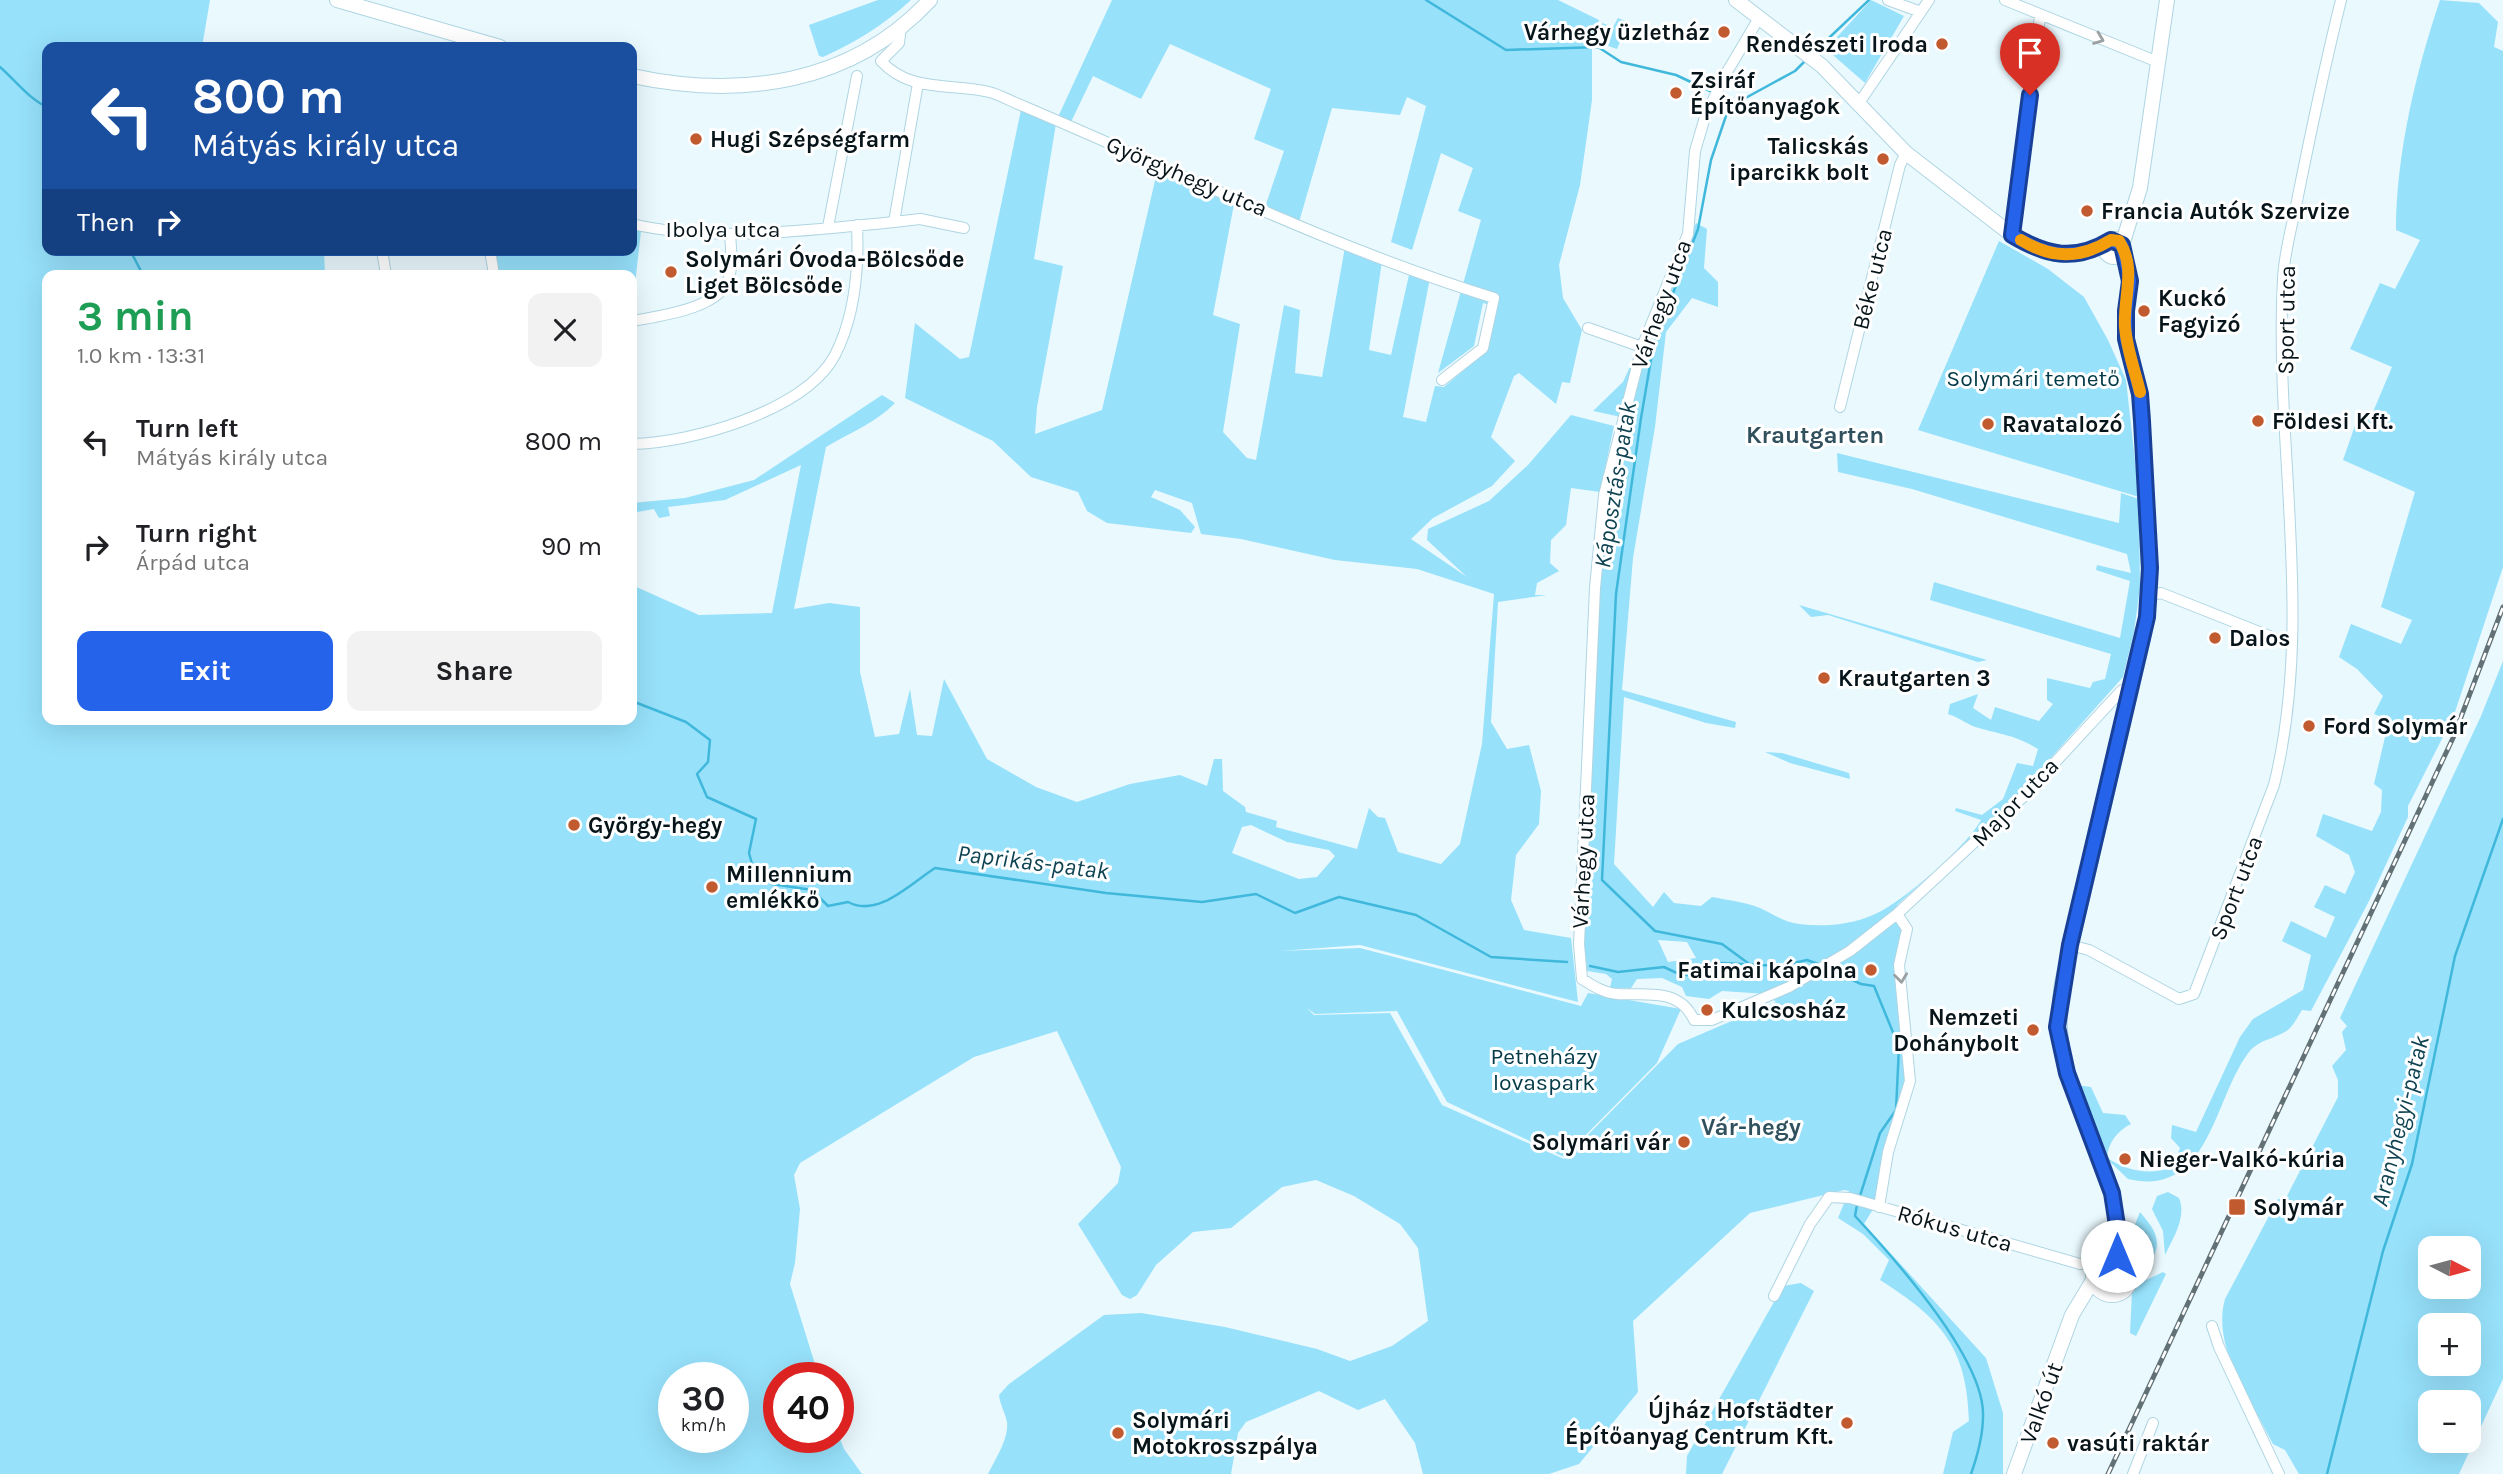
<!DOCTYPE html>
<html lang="en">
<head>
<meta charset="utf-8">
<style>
	body { margin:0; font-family:Karla,sans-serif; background:#f2f2f2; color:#202124; height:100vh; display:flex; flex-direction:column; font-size:26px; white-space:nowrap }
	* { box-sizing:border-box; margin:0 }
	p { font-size:23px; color:#757577 }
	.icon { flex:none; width:38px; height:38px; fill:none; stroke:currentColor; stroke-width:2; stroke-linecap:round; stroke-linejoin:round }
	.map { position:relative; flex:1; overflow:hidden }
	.details { position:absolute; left:42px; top:270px; width:595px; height:455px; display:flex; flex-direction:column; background:#fff; border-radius:14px; box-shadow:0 7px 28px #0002 }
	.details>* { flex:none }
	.banner { position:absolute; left:42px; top:42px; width:595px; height:214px; border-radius:14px; box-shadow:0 7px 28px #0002; background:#1a4fa0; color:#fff; overflow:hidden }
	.needle { width:46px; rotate:96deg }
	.buttons { position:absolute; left:2418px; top:1236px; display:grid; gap:14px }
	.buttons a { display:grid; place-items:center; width:63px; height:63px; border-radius:14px; background:#fff; box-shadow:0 7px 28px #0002; font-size:35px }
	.speed { position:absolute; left:658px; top:1362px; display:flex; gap:14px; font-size:35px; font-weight:700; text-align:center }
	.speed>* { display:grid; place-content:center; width:91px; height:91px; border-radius:50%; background:#fff; box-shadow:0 7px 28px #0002; line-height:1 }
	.speed small { font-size:18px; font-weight:400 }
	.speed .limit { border:10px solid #d22; background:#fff; color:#111 }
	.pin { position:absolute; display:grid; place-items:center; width:60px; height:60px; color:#fff; margin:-72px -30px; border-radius:50% 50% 50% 0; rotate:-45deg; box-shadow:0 0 7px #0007 }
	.pin .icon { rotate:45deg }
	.me { position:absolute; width:77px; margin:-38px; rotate:0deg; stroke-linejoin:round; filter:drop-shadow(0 0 5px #0008) }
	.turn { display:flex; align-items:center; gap:24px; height:147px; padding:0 35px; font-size:32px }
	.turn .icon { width:91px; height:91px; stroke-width:2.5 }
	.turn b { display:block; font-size:49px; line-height:60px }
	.then { display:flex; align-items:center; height:66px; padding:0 35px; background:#0003; gap:14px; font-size:26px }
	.round { display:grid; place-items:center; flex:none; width:74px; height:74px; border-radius:14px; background:#f2f2f2 }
	.headline { display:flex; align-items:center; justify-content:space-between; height:119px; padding:0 35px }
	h1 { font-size:42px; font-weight:700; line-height:52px; color:#1e9e55 }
	.cta { display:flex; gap:14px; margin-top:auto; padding:14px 35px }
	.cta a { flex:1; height:80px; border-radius:14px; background:#2563eb; color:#fff; font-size:28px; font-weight:700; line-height:80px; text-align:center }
	.cta a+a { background:#f2f2f2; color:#202124 }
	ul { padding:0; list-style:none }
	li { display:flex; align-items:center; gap:21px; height:105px; padding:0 35px }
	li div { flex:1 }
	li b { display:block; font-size:26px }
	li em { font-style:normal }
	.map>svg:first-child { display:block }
	.green { fill:#97e1fb; fill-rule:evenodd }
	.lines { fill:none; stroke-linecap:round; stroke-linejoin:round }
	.stream { stroke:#40b8db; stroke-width:2.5 }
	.street-casing { stroke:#afd5e2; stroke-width:12 }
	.secondary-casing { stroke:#afd5e2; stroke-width:16 }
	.street { stroke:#fff; stroke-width:10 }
	.secondary { stroke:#fff; stroke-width:14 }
	.rail-casing { stroke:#627176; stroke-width:5 }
	.rail { stroke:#fff; stroke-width:2.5; stroke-dasharray:8; stroke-linecap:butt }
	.oneway { stroke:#9ca1a3 }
	.route-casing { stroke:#184099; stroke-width:18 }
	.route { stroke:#2563eb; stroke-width:12 }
	.slow { stroke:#f59e0b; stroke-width:12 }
	.poi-dot { fill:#c15a2f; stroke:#fff; stroke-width:2.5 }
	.labels { text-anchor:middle; stroke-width:6; stroke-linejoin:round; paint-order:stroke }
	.poi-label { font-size:23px; font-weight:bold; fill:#07151a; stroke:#fff; text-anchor:start }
	.street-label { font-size:23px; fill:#07151a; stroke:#fff }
	.park-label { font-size:23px; fill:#023a48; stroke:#fff }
	.neighbourhood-label { font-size:24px; font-weight:bold; fill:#2f505c; stroke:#fff }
	.water-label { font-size:24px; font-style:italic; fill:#0f4352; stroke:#fff }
</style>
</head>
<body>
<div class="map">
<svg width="2503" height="1474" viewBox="0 0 2503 1474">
	<rect width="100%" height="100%" fill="#eaf9fe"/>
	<path class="green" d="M0 0H210L202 47H47V250H324L325 275H47V719H632V585L699 615 772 613 801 465 725 500 668 507 670 516 659 518 654 509 632 513V503L685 498 754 480 882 395 895 403C876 423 849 433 826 447L794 609 829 603 860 607V672L875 737 899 734 910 689 917 735 932 736 944 679 987 759 1036 787 1077 802 1130 784 1180 775 1207 786 1214 759H1222L1223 791 1245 807 1246 812 1277 821 1276 827 1357 849 1369 808 1378 817 1385 818 1398 852 1441 864 1460 844 1482 744 1494 594 1417 569 1335 560 1241 539 1201 534 1192 503 1155 490 1151 497 1180 510 1195 527 1191 533 1107 523 1087 511 1078 492 1031 477 993 441 905 398 915 323 960 359 969 357 1021 110 1058 117 1112 0H1558L1599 20 1592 46V100L1580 185 1559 265 1563 298 1582 330 1570 383 1562 382 1556 404 1519 373 1514 376 1491 437 1515 461 1492 486 1433 518 1411 539 1467 577 1427 540 1428 529 1489 501 1528 465 1571 415 1614 426 1600 492 1571 488 1566 525 1551 540 1550 563 1559 571 1537 583 1535 595H1547L1498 602 1491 722 1507 749 1529 745 1541 791 1539 824 1516 855 1511 900 1524 930 1571 938 1578 1002 1360 945 1280 951 1360 948 1581 1006 1588 993 1681 1009 1657 1063 1564 1157 1447 1102 1397 1011 1315 1014 1307 1008 1314 1015 1390 1013 1442 1105 1564 1159 1678 1044 1776 1002 1767 994 1722 991 1709 999 1686 996 1682 987 1662 978 1637 979 1631 988H1610L1612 979 1606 974 1587 971 1584 944 1599 591 1610 491 1626 418 1593 411 1623 382 1696 223 1707 229 1704 268 1718 282V307L1692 298 1666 332 1655 427 1633 558 1622 690 1736 722 1735 728 1706 723 1624 697 1614 864 1653 907 1664 892 1674 903 1701 906 1712 897C1727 900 1746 902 1760 908 1773 914 1784 922 1799 924 1824 927 1850 925 1873 915 1901 904 1968 845 1981 820L1955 811 1956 808 1982 815 2003 799 2017 763 2033 766 2038 749C2015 735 2003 735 1979 728 1969 726 1959 717 1948 714L1950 704 1978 694 1973 708 1991 720 1995 707 2039 721 2053 704 2047 700V678L2090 688 2093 682 2105 679 2111 654 1930 600 1934 582 2120 638 2130 581 2096 570 2097 565 2131 573 2127 554 1912 489 1838 472 1837 453 2119 523 2121 493 2139 499 2140 588 2134 632 2123 677 2015 798 1897 905 1902 933 1894 970 1906 1082 1878 1201 1864 1224 1986 1358 2003 1413V1474H1943L1953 1432 1969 1421C1967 1346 1940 1318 1880 1280L1889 1260 1863 1234 1838 1218 1849 1191 1844 1190 1750 1213 1633 1321 1638 1392 1579 1464 1549 1474H1423L1415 1443 1385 1399 1358 1410 1319 1391 1246 1422 1238 1433 1231 1474H988C995 1459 1009 1439 1007 1422 1005 1412 1000 1405 999 1395L1009 1384 1104 1315 1141 1313 1225 1327 1317 1349 1350 1361 1392 1346 1428 1321 1418 1248 1400 1224 1354 1196 1316 1180 1282 1187 1231 1228 1193 1232 1156 1265 1137 1295 1130 1299 1122 1295 1078 1224 1118 1183 1121 1167 1057 1031 974 1057 800 1163 794 1175 800 1209 795 1263 790 1284 819 1377H779V1437H838V1434L844 1449 862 1474H0ZM1170 44 1271 89 1254 139 1284 151 1262 216 1297 229 1332 108 1400 115 1407 97 1426 106 1391 242 1412 250 1441 153 1473 168 1458 211 1481 220 1438 373 1474 346 1483 303 1493 306 1484 353 1444 387 1435 386 1426 422 1403 417 1430 278 1409 275 1391 355 1369 350 1382 261 1345 247 1322 377 1295 373 1300 310 1284 305 1256 460 1247 458 1223 432 1240 324 1213 315 1234 204 1157 172 1102 410 1035 434 1037 407 1063 266 1034 259 1057 117 1071 122 1093 76 1141 99ZM1251 825 1287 842 1329 850 1335 856 1317 877 1299 879 1232 853 1242 827ZM1658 940 1687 942 1696 958 1668 962ZM674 1377H733V1437H674Z
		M878 0H911C884 25 856 42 823 57L819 56 809 25Z
		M1871 0 1904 16 1865 83 1826 49Z
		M2440 0 2479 3 2498 22 2494 47 2503 51V567L2454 715 2408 806V817L2369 901 2311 1011 2302 1010C2298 1016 2295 1023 2290 1028 2278 1039 2260 1038 2249 1052 2213 1099 2210 1198 2128 1179L2105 1157 2076 1085 2091 1087 2103 1113 2125 1115 2131 1124C2117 1131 2108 1143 2107 1158 2128 1171 2147 1175 2172 1168L2180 1148 2171 1138 2172 1125 2196 1132 2240 1037 2253 1019 2303 990 2311 955 2282 941 2291 921 2326 938 2335 917 2314 907 2325 885 2345 894 2355 872 2349 855 2316 836 2323 814 2372 831 2381 812 2382 790 2374 784 2389 720 2374 714 2383 696 2357 669 2339 657 2351 624 2401 644 2412 620 2381 607 2415 492 2343 460 2359 414 2370 419 2392 367 2350 349 2380 283 2395 289 2420 240 2396 230C2396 155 2416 71 2440 0Z
		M1618 18 1628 22 1617 49 1597 42 1602 23 1613 27Z
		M632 229 641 231 632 311V275H497L494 250H632Z
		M1999 241 2048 269 2084 297 2108 340 2126 380 2139 497 1918 430Z
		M1799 605 1987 660 1978 662 1828 615 1811 617Z
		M2503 661V1379L2459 1474H2299L2285 1450 2273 1444 2267 1433C2247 1393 2212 1345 2225 1299L2278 1199 2286 1198 2338 1097V1080L2332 1066 2346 1050 2342 1032 2347 1026 2340 1018 2481 716ZM2431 1248H2469V1286H2431ZM2431 1325H2469V1363H2431ZM2431 1402H2469V1440H2431Z
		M1765 752 1782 753 1849 773 1850 779 1790 763Z
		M2168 1192 2179 1198C2187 1217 2173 1238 2165 1255L2163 1231 2152 1209 2157 1196Z
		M2140 1212C2150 1224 2164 1239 2153 1257L2140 1263 2129 1259 2123 1245 2127 1244Z
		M2100 1276a13 13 0 1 1 26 0a13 13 0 1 1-26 0Z
		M2163 1272 2166 1274 2136 1336 2130 1333 2132 1292 2140 1283Z
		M1801 1283 1814 1291 1722 1474H1686L1687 1456 1783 1286Z"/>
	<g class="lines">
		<path class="stream" d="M1426 0 1506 50 1598 47 1621 62 1676 75 1710 91
			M1813 53 1869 0
			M0 67C15 80 29 99 47 107
			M1720 99 1729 107
			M130 250 143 275
			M632 701 686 722 710 740 708 762 697 774 707 797 756 819 749 853 752 864 772 884 812 890 828 906 848 902C878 918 910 884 935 868L1106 893 1202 902 1256 894 1295 913 1339 897 1416 915 1491 957 1567 962
			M1590 966 1618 972 1664 967 1681 975H1696L1721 963 1780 966 1807 960 1821 965
			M1752 966 1722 944 1655 931 1602 880 1616 594 1641 418 1654 342 1698 229 1711 160 1729 107 1795 71 1806 60
			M1827 968 1861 984 1874 986 1899 1047 1896 1110 1880 1133 1859 1199
			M1857 1205 1855 1216C1893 1257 1985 1359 1983 1416 1983 1435 1977 1457 1971 1474
			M2327 1474 2383 1251 2412 1164 2455 956 2503 819"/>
		<defs>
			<path id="street" d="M1888 0 1921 12
				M2005 0 2158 62
				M1759 18 1724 77 1705 117 1695 151 1688 234 1642 347 1604 495 1595 588 1579 944 1582 979C1593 986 1604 993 1617 994 1646 996 1679 987 1694 1020H1712L1789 987 1850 951 1897 914 2023 797 2122 690H2131
				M901 26 899 43 881 61C910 93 951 83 989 92 1001 95 1012 102 1023 106 1179 172 1333 248 1494 298L1483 348 1442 380
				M1859 103 1929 0
				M894 222 920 219 964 228
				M632 224C714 243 810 230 894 222L918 83
				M828 227 857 76
				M2012 235 2040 16
				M382 250 386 275
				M490 250 494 275
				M632 321C659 316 720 309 729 278 733 264 731 248 730 234
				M1588 328 1642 347
				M1840 407 1900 165 1906 153
				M632 444C690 443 806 411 835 355 855 316 859 269 857 225
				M2150 595 2161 593 2292 645
				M2070 945 2089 950 2179 999 2194 994 2274 785C2315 619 2274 447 2283 279 2284 252 2293 223 2298 196 2311 131 2325 65 2341 0
				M1879 1207 1888 1152 1910 1081 1899 965 1907 929 1897 914
				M1774 1296 1810 1224 1829 1197 1850 1198 2080 1264 2099 1261
				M2212 1326 2219 1347 2279 1474
				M2133 1474 2153 1423"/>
			<path id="secondary" d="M337 0 500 47
				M1736 0 1822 66 1906 153 2012 235 2045 252 2060 255 2080 254 2107 242
				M632 76C740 99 851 85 930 0
				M2105 248a9 9 0 1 1 18 0a9 9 0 1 1-18 0Z
				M2122 245 2140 188 2167 0
				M2093 1276a19 19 0 1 1 38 0a19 19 0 1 1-38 0Z
				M2121 1258C2116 1230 2116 1201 2106 1174 2082 1103 2050 1061 2062 983L2143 639 2150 595 2142 420 2140 394 2126 339V311L2130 281 2123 249
				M2014 1474 2072 1315 2093 1280"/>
		</defs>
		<use href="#street" class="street-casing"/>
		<use href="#secondary" class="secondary-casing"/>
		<use href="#street" class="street"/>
		<use href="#secondary" class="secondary"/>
		<defs>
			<path id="rail" d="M2108 1474 2453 738 2503 607"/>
		</defs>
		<use href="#rail" class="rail-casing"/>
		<use href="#rail" class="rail"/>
	</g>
	<defs><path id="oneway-chevron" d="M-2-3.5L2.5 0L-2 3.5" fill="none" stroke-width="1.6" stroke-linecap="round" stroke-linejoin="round" transform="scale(1.75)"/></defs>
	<g class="oneway">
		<use href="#oneway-chevron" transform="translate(2099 39) rotate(21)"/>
		<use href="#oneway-chevron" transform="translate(1901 978) rotate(83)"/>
	</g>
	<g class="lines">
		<defs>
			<path id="route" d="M2030 95 2012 235C2047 256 2075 262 2111 240L2122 245 2130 281 2126 311V339L2140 394 2142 421 2150 568 2147 617 2070 945 2057 1027 2067 1073 2112 1193 2122 1258 2117 1256"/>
		</defs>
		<use href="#route" class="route-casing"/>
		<use href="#route" class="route"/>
		<path class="slow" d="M2021 240C2052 259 2080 259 2111 240L2119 241C2137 269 2123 297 2125 327 2127 350 2135 371 2140 392"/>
	</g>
	<g class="poi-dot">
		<circle cx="1724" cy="32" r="7"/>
		<circle cx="1942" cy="44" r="7"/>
		<circle cx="1676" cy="93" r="7"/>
		<circle cx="696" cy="139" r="7"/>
		<circle cx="1883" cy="159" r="7"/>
		<circle cx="2087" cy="211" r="7"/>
		<circle cx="671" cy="272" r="7"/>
		<circle cx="2144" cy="311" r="7"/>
		<circle cx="2258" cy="421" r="7"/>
		<circle cx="1988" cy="424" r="7"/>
		<circle cx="2215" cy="638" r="7"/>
		<circle cx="1824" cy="678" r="7"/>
		<circle cx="2309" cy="726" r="7"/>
		<circle cx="574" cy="825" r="7"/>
		<circle cx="712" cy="887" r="7"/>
		<circle cx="1871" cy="970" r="7"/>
		<circle cx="1707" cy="1010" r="7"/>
		<circle cx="2033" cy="1030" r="7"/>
		<circle cx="1684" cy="1142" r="7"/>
		<circle cx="2125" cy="1159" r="7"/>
		<rect x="2228" y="1198" width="18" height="18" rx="3.5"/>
		<circle cx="1847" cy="1423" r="7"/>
		<circle cx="1118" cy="1433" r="7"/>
		<circle cx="2053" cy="1443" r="7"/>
	</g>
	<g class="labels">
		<g class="poi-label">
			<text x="1710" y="40" text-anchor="end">Várhegy üzletház</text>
			<text x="1928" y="52" text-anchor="end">Rendészeti Iroda</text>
			<text x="1690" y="88">Zsiráf<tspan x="1690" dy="26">Építőanyagok</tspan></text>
			<text x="710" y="147">Hugi Szépségfarm</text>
			<text x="1869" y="154" text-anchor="end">Talicskás<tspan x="1869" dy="26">iparcikk bolt</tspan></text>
			<text x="2101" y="219">Francia Autók Szervize</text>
			<text x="685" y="267">Solymári Óvoda-Bölcsőde<tspan x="685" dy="26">Liget Bölcsőde</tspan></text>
			<text x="2158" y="306">Kuckó<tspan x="2158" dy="26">Fagyizó</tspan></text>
			<text x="2272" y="429">Földesi Kft.</text>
			<text x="2002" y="432">Ravatalozó</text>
			<text x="2229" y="646">Dalos</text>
			<text x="1838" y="686">Krautgarten 3</text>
			<text x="2323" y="734">Ford Solymár</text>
			<text x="588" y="833">György-hegy</text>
			<text x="726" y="882">Millennium<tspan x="726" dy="26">emlékkő</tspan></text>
			<text x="1857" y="978" text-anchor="end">Fatimai kápolna</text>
			<text x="1721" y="1018">Kulcsosház</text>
			<text x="2019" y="1025" text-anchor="end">Nemzeti<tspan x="2019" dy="26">Dohánybolt</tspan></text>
			<text x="1670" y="1150" text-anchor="end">Solymári vár</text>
			<text x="2139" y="1167">Nieger-Valkó-kúria</text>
			<text x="2253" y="1215">Solymár</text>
			<text x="1833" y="1418" text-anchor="end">Újház Hofstädter<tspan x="1833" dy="26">Építőanyag Centrum Kft.</tspan></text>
			<text x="1132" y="1428">Solymári<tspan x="1132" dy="26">Motokrosszpálya</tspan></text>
			<text x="2067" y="1451">vasúti raktár</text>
		</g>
		<g class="street-label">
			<text transform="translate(1187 176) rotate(23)" y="8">Györgyhegy utca</text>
			<text x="723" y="237">Ibolya utca</text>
			<text transform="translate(1872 279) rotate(-76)" y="8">Béke utca</text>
			<text transform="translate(1661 304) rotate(-70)" y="8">Várhegy utca</text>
			<text transform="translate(2286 320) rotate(-89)" y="8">Sport utca</text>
			<text transform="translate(2015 802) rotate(-46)" y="8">Major utca</text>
			<text transform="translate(1583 861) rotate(-87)" y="8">Várhegy utca</text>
			<text transform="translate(2236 888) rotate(-69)" y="8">Sport utca</text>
			<text transform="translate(1955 1228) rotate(16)" y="8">Rókus utca</text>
			<text transform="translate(2041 1403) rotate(-70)" y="8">Valkó út</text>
		</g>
		<g class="park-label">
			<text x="2033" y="386">Solymári temető</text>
			<text x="1544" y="1064">Petneházy<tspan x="1544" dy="26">lovaspark</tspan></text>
		</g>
		<g class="neighbourhood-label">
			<text x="1815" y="443">Krautgarten</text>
			<text x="1751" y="1135">Vár-hegy</text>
		</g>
		<g class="water-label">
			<text transform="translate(1615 485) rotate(-81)" y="8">Káposztás-patak</text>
			<text transform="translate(1033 862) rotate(7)" y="8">Paprikás-patak</text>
			<text transform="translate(2400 1121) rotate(-76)" y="8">Aranyhegyi-patak</text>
		</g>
	</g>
</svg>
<div class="buttons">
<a><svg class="needle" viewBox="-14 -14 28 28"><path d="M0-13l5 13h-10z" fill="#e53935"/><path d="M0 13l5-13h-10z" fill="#757577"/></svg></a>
<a>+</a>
<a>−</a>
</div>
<div class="speed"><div>30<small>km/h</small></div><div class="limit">40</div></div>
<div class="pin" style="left:2030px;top:95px;background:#d93025"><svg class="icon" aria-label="arrive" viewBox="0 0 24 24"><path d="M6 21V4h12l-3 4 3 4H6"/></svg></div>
<svg class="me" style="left:2117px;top:1256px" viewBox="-20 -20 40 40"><circle r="19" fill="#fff"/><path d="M0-13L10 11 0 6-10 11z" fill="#2563eb"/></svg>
<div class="banner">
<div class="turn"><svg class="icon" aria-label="left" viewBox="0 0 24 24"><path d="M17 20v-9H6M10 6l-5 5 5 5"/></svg><div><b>800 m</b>Mátyás király utca</div></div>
<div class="then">Then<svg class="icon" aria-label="right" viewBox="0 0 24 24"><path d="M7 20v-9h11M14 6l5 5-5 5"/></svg></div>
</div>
<section class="details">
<div class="headline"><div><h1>3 min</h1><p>1.0 km · 13:31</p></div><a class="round"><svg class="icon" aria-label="close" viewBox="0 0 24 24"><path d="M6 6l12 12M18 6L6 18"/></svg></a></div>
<ul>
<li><svg class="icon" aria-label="left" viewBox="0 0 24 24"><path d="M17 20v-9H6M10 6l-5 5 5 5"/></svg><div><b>Turn left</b><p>Mátyás király utca</p></div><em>800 m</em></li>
<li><svg class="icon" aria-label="right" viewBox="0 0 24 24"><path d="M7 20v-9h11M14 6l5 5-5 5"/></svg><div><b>Turn right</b><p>Árpád utca</p></div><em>90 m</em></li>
</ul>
<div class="cta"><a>Exit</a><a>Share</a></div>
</section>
</div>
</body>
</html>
